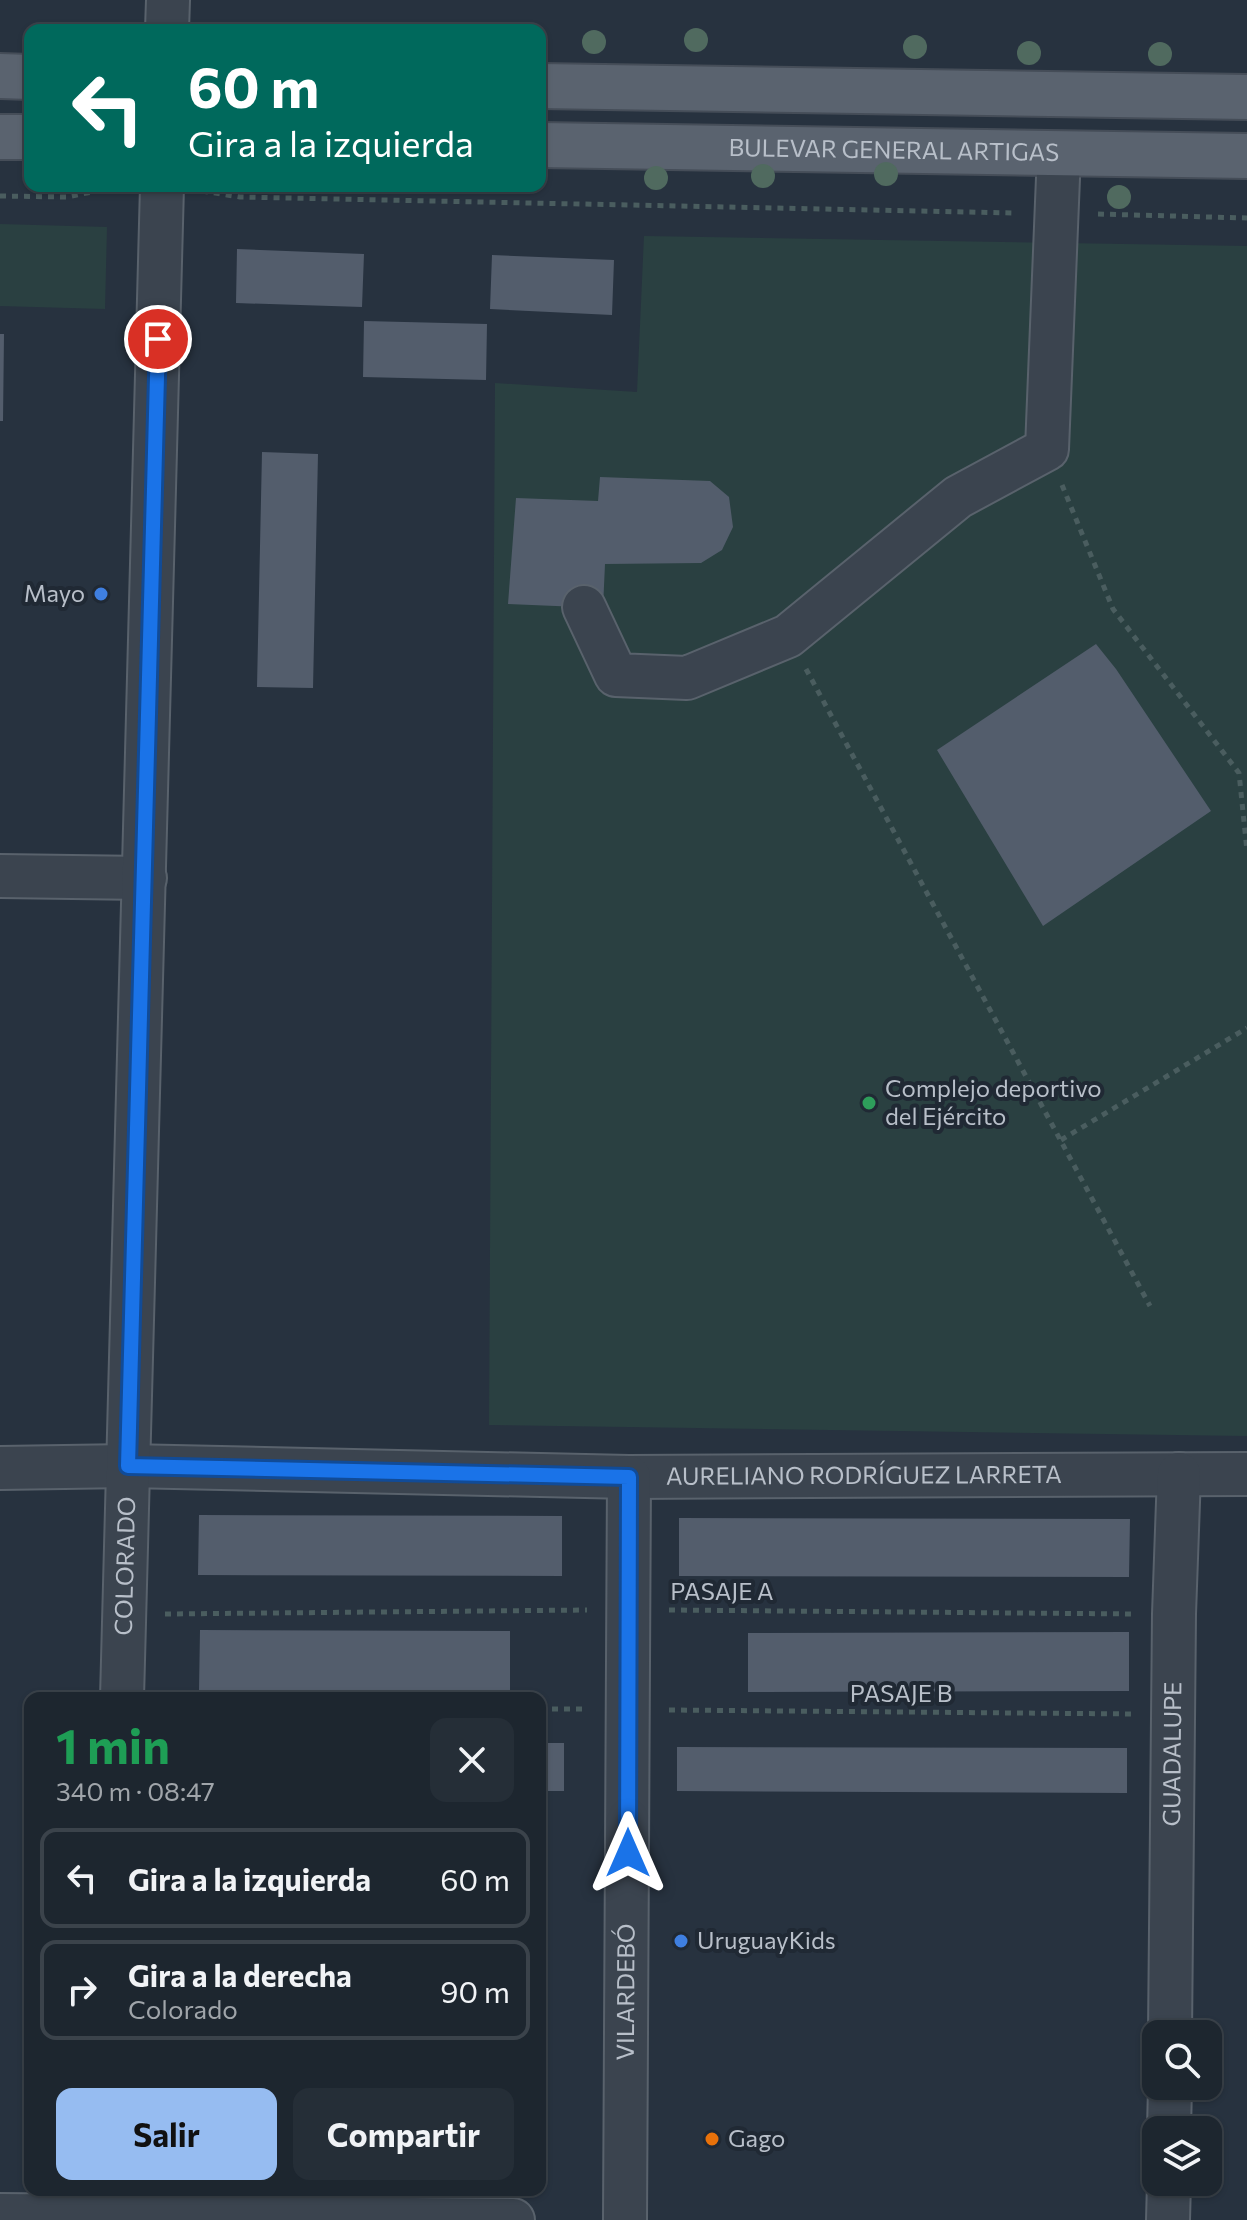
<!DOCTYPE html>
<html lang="es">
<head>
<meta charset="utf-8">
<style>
	body { margin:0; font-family:Commissioner,sans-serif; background:#252e37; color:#f1f3f6; height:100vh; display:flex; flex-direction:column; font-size:30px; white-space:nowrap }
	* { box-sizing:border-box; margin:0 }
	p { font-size:26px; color:#a0a5aa }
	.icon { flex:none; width:44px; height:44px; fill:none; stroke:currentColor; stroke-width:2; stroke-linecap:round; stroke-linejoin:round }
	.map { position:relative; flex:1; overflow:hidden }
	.drawer { position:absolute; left:24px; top:1692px; width:522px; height:504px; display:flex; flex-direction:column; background:#1d262f; border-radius:16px; box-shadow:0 2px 6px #0004,0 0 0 2px #3b434b }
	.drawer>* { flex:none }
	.hud { position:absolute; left:24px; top:24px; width:522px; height:168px; border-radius:16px; box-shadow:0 2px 6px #0004,0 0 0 2px #3b434b; background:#00695c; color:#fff; overflow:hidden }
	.fabs { position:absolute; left:1142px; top:2020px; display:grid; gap:16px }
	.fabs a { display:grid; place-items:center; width:80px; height:80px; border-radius:16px; background:#1d262f; box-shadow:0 2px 6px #0004,0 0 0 2px #3b434b; font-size:40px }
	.pin { position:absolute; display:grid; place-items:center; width:68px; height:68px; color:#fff; margin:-34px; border:4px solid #fff; border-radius:50%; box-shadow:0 2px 8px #0007 }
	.me { position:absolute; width:88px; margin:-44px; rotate:0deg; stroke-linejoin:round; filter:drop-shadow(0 0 6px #0008) }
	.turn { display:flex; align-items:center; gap:28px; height:168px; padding:0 32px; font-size:36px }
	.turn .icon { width:104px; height:104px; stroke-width:2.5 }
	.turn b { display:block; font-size:56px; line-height:68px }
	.round { display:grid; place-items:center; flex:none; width:84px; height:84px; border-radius:16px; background:#252e37 }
	.headline { display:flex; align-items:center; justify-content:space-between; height:136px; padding:0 32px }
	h1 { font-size:48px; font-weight:700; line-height:60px; color:#1e9e55 }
	.button { display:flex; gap:16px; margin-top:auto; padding:16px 32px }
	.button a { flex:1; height:92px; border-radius:16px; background:#96bcf1; color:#111; font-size:32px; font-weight:700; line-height:92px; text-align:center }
	.button a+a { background:#252e37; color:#f1f3f6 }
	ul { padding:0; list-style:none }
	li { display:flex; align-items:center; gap:24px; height:100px; margin:0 16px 12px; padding:0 16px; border:4px solid #3b434b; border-radius:16px }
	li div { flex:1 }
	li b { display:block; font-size:30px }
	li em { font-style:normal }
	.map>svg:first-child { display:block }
	.green { fill:#2a4041 }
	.building { fill:#535d6c }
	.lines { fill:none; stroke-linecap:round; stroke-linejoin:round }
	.minor-casing { stroke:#59626c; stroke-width:46 }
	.major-casing { stroke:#454d58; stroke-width:48 }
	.path { stroke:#4a5d5f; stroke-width:5; stroke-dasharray:6 6; stroke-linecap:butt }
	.minor { stroke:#3b444f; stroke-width:42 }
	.major { stroke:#5a636f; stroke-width:44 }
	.tree { fill:#506a5f }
	.route-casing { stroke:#114b97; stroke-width:20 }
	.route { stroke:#1a73e8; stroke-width:14 }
	.shop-dot { fill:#3f7fe0; stroke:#202934; stroke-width:3 }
	.leisure-dot { fill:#2e9e5b; stroke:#202934; stroke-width:3 }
	.food-dot { fill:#e8710a; stroke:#202934; stroke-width:3 }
	.labels { text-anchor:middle; stroke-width:8; stroke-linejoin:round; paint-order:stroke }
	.street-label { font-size:24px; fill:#b8bfc9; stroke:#202934 }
	.poi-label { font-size:24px; fill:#b8bfc9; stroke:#202934; text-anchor:start }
</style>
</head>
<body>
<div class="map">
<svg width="1247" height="2220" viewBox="0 0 1247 2220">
	<rect width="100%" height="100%" fill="#27323f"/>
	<path class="green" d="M0 224 107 227 105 309 0 306Z
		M644 236 1247 246V1436L489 1425 495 383 637 392Z"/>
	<path class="building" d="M237 249 364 254 362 307 236 303Z
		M492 255 614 260 612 315 490 309Z
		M364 321 487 324 486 380 363 377Z
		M0 334H4L3 421H0Z
		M262 452 318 454 313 688 257 687Z
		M600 477 710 481 729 497 733 527 722 550 701 563 605 564 603 608 508 604 516 498 598 501Z
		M1096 644 1116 669 1211 811 1043 926 937 750Z
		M199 1515 562 1516V1576L198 1575Z
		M679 1518 1130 1519 1129 1577 679 1576Z
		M200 1630 510 1631V1691L199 1690Z
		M1129 1632V1691L748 1692V1633Z
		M540 1743H564V1791H540Z
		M677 1747 1127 1748V1793L677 1791Z"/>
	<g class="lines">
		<defs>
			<g id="minor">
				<path d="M167 30 168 0"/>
				<path d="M584 607 616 675 687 678 788 636 958 497 1047 449 1059 153"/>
				<path d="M0 876 145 878"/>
				<path id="s1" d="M0 1468 128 1466 629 1477 1247 1474"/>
				<path id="s2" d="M122 1698 162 186"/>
				<path id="s3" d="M1170 2034 1174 1614 1179 1474"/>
				<path d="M1169 2130 1170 2086"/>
				<path d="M0 2215 513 2220"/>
				<path id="s4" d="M625 2220 629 1477"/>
				<path d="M1168 2220 1169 2182"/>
			</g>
			<g id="major">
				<path d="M0 76 30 77"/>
				<path d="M540 86 1247 97"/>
				<path d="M0 137H30"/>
				<path id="s5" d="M540 145 1247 156"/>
			</g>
		</defs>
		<use href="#minor" class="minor-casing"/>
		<use href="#major" class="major-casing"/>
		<path class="path" d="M202 191 240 197 1016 213
			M0 196 67 197 122 186
			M1098 214 1247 218
			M1062 485 1113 609 1239 773 1247 851
			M806 669 1150 1306
			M1061 1140 1247 1028
			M669 1610 1135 1614
			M165 1614 587 1610
			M540 1709H587
			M669 1710 1135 1714"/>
		<use href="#minor" class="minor"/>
		<use href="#major" class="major"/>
	</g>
	<g class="tree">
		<circle cx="696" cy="40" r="12"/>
		<circle cx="594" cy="42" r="12"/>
		<circle cx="915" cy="47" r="12"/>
		<circle cx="1029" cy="53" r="12"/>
		<circle cx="1160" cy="54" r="12"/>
		<circle cx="886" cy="174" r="12"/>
		<circle cx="763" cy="176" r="12"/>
		<circle cx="656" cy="178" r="12"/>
		<circle cx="1119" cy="197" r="12"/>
	</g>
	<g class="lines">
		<defs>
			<path id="route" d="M158 339 128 1466 629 1477 628 1853"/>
		</defs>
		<use href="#route" class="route-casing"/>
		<use href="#route" class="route"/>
	</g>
	<g class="shop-dot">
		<circle cx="101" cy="594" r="8"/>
		<circle cx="681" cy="1941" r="8"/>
	</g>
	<circle class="leisure-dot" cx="869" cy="1103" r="8"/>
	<circle class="food-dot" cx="712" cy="2139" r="8"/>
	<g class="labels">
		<g class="street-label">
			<text dy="8" stroke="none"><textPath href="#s5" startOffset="354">BULEVAR GENERAL ARTIGAS</textPath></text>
			<text dy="8" stroke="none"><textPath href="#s1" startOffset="864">AURELIANO RODRÍGUEZ LARRETA</textPath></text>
			<text dy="8" stroke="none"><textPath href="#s2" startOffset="132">COLORADO</textPath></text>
			<text x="722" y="1600">PASAJE A</text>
			<text x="901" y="1702">PASAJE B</text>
			<text dy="8" stroke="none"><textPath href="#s3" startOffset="280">GUADALUPE</textPath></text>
			<text dy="8" stroke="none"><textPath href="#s4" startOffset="228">VILARDEBÓ</textPath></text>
		</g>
		<g class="poi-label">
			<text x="85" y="602" text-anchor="end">Mayo</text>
			<text x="885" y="1097">Complejo deportivo<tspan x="885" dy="28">del Ejército</tspan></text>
			<text x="697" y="1949">UruguayKids</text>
			<text x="728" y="2147">Gago</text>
		</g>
	</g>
</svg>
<div class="fabs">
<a><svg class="icon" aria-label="search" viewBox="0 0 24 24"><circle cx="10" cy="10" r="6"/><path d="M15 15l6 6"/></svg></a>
<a><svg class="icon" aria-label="layers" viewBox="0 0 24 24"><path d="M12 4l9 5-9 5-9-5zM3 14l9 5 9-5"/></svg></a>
</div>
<div class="pin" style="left:158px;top:339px;background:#d93025"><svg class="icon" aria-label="arrive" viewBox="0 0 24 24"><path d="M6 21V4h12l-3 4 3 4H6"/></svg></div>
<svg class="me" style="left:628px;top:1853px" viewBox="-20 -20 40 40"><path d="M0-17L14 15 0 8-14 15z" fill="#1a73e8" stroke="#fff" stroke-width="4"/></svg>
<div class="hud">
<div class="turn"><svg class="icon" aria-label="left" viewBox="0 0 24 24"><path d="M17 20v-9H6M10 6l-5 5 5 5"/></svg><div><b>60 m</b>Gira a la izquierda</div></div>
</div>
<section class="drawer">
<div class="headline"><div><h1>1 min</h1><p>340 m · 08:47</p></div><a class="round"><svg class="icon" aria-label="close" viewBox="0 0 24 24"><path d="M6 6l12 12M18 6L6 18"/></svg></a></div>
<ul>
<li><svg class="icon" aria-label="left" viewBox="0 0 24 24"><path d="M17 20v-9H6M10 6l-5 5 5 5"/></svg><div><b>Gira a la izquierda</b></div><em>60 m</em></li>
<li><svg class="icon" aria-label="right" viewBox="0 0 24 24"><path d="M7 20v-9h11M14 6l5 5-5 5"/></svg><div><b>Gira a la derecha</b><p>Colorado</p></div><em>90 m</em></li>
</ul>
<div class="button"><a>Salir</a><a>Compartir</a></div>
</section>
</div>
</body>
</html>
